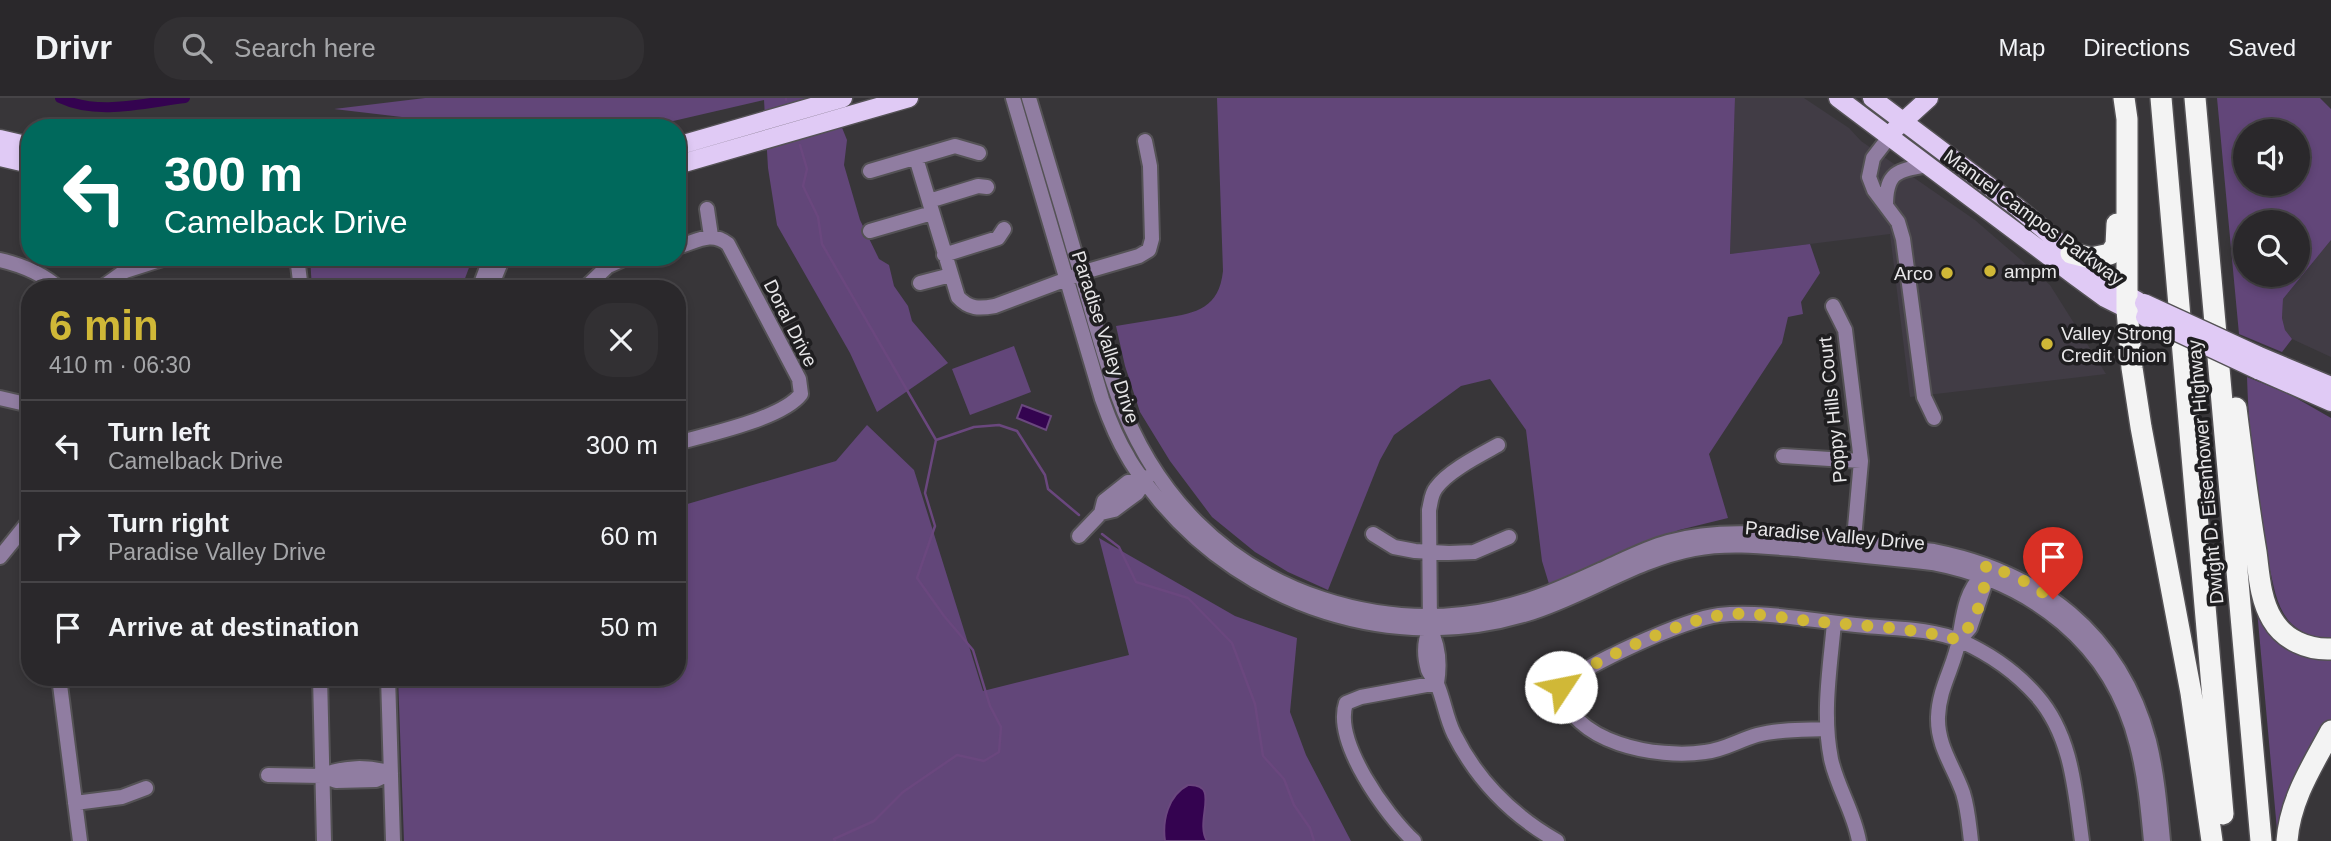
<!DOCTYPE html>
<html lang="en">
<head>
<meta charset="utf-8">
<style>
	body { margin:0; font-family:Arial,sans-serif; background:#323033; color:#f1f3f6; height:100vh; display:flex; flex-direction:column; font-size:26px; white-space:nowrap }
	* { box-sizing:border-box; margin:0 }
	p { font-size:23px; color:#a5a6a9 }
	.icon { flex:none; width:38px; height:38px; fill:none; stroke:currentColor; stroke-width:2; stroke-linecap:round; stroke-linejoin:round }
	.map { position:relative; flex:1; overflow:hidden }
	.side { position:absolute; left:21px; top:182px; width:665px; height:406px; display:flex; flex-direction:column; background:#2a282b; border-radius:28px; box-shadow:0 4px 10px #0003,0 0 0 2px #464447 }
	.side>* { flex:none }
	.guide { position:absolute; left:21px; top:21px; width:665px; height:147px; border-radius:28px; box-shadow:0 4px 10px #0003,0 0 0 2px #464447; background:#00695c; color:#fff; overflow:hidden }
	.buttons { position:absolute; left:2233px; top:21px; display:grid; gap:14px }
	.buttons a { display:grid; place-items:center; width:77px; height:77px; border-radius:50%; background:#2a282b; box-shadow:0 4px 10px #0003,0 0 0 2px #464447; font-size:35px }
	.pin { position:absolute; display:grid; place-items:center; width:60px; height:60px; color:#fff; margin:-72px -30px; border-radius:50% 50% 50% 0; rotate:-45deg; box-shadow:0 0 7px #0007 }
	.pin .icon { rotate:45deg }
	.me { position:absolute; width:77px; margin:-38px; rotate:56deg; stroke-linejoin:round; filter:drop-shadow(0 0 5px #0008) }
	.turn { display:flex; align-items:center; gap:24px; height:147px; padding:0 28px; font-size:32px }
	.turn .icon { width:91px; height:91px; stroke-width:2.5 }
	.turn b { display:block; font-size:49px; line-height:60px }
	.round { display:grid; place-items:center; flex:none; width:74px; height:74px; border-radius:28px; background:#323033 }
	.summary { display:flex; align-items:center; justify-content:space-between; height:119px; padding:0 28px }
	h1 { font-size:42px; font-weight:700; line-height:52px; color:#d0b837 }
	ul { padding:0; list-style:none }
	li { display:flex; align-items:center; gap:21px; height:91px; padding:0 28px; border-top:2px solid #464447 }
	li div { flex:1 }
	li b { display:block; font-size:26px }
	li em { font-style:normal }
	header { display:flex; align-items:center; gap:42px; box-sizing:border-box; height:98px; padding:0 35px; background:#2a282b; border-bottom:2px solid #464447 }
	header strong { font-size:33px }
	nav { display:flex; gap:38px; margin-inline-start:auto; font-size:24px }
	.search { width:490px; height:63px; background:#323033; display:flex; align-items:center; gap:18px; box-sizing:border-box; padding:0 24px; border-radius:28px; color:#a5a6a9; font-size:26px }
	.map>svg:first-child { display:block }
	.built { fill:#413c45 }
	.green { fill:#624679; fill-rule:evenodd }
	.water { fill:#340350; stroke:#6a477e; stroke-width:2 }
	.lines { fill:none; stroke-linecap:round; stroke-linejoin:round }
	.stream { stroke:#6a477e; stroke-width:2.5 }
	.canal { stroke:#340350; stroke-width:10 }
	.minor-casing { stroke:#545255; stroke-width:18 }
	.major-casing { stroke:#545255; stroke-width:21 }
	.highway-casing { stroke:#545255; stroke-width:24 }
	.minor { stroke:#907da1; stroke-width:14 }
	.major { stroke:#e0caf5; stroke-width:18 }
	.highway { stroke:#f3f3f3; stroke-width:21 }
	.major-bridge-casing { stroke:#545255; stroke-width:21; stroke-linecap:butt }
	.major-bridge { stroke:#e0caf5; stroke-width:18 }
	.route { stroke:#d0b837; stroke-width:12; stroke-dasharray:0 21.6 }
	.poi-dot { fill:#d0b837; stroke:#1f1e20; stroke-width:2.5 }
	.labels { text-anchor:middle; stroke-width:7; stroke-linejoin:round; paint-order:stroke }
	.street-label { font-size:19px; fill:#e8e7e9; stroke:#1f1e20 }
	.poi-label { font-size:19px; fill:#e8e7e9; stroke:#1f1e20; text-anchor:start }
</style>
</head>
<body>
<header>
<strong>Drivr</strong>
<div class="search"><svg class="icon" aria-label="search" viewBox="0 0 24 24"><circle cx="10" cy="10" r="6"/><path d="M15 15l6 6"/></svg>Search here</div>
<nav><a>Map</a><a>Directions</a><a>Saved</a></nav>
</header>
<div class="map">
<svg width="2331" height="743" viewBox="0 0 2331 743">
	<rect width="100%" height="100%" fill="#383639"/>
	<path class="built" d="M1735 0H1804L1849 30 1861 43 1975 122 2050 187 2106 276 1910 299 1890 136 1730 156Z
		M2331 142V259L2292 241 2285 232 2282 220 2283 201Z"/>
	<path class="green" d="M425 0H830L847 42 844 67 860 122 879 161 889 167 894 188 908 208 912 223 948 265 877 314 850 255 777 127 768 70 764 2 643 30H495L334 11Z
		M1217 0H1735L1730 156 1810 146 1820 175 1801 204 1803 216 1788 219 1782 245 1709 356 1728 420 1679 432 1549 486 1542 463 1526 332 1490 281 1461 288 1394 337 1380 362 1328 492 1288 474 1255 454 1212 419 1170 363 1140 314 1125 268 1116 228C1132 225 1149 223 1165 220 1197 215 1219 210 1223 173Z
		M2217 0H2320L2331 11V142L2283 201 2282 220 2285 232 2292 241 2282 254 2239 236ZM2245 33H2298V86H2245ZM2298 124V177H2245V124Z
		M310 159H473L461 191H312Z
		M1014 248 1031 294 970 317 952 271Z
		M2247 279 2289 296 2331 320V542C2314 539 2300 536 2288 522 2276 507 2273 485 2269 467 2256 405 2249 342 2247 279Z
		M867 327 914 372 983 593 1129 557 1099 440 1235 518 1297 540 1290 614 1306 657 1351 743H404L398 579H677V409L836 363Z
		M2256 501 2266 519 2331 556V623L2278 743Z"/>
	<path class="water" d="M1022 307 1051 318 1046 332 1017 320Z
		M1188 687C1222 685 1194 722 1207 743H1165C1162 723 1168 697 1188 687Z"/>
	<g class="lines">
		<path class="stream" d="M786 0V2
			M800 47 807 71 803 88 818 119 822 146 936 342 925 395 935 428 917 480 944 518 973 552 990 608 1001 629 999 654 984 663 957 657 903 694 874 723 834 741 835 743
			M936 342 974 329 999 327 1017 333 1045 377 1048 391 1079 417
			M1102 436 1119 449 1136 484 1188 500 1232 545 1255 606 1263 658 1284 681 1294 707 1310 730 1314 743"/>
		<path class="canal" d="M60 0C98 18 144 5 185 0"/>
		<defs>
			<path id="minor" d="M1013 0 1102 301C1109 321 1117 341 1128 359 1136 374 1148 388 1159 402 1247 508 1393 557 1527 516 1584 499 1635 462 1694 451 1731 444 1768 449 1805 452 1847 456 1890 460 1932 465 2031 484 2112 545 2137 647 2145 678 2148 711 2151 743
				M1029 0C1049 66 1068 131 1087 197 1097 231 1106 265 1118 298 1154 396 1223 468 1323 501 1378 519 1437 523 1494 511 1534 503 1568 487 1605 470 1625 461 1646 450 1668 444 1720 430 1770 436 1822 441 1859 445 1896 449 1934 453 2040 474 2120 535 2149 643 2157 675 2160 710 2163 743
				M1890 38 1873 60 1869 79 1874 92 1898 124 1903 141 1924 299 1934 320
				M916 60 958 199C969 211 979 211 995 208L1091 172 1139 158 1149 152 1152 141 1150 68 1145 43
				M870 73 955 48 979 55
				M929 103 978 88 987 89
				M1886 108C1886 73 1898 72 1929 67
				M707 111 711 138
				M870 133 932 115
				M677 149C696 144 711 132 728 146L799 281 801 296C782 321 708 336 677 345
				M944 157 998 140 1004 131
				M297 159 301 191
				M0 162C22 167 43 176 60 191
				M920 185 951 177
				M100 191 125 173 169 159
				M479 191 491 159
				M490 191 503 159
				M584 191 608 168 628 159
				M1833 208 1845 232 1861 363 1853 452
				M0 300 30 307
				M1498 347C1480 357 1448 373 1436 390 1431 396 1431 404 1429 412L1430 531C1424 543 1424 558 1428 572 1430 577 1434 581 1437 586 1444 602 1446 620 1454 636 1477 682 1513 718 1557 743
				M1783 358 1861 363
				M1101 415 1114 412 1137 395 1148 379
				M1373 436 1394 449 1415 453 1449 455 1474 454 1509 439
				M1079 438 1101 415 1104 403 1128 384 1144 382
				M0 459 30 422
				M1834 525C1830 570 1822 616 1831 661 1837 689 1854 714 1859 743
				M1430 531C1439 548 1440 567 1437 585
				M1959 543 1970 530 1984 489V474
				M59 579 80 743
				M320 579 324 743
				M388 579 393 743
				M1827 631C1804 632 1779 631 1757 637 1739 642 1724 652 1705 654 1658 661 1570 646 1561 589 1583 567 1686 521 1719 517 1761 512 1813 523 1856 527 1889 531 1929 529 1961 543 1990 556 2016 574 2037 598 2072 638 2075 693 2082 743
				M268 677 322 678 336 683 376 682 391 675
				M322 678C343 668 369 668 391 675
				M75 705 122 699 146 690
				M1414 743C1386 717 1333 644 1346 605L1361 599 1437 585
				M1971 743C1969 727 1968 711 1963 695 1954 669 1937 648 1938 619 1939 589 1955 567 1959 541 1963 519 1965 493 1983 477"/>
			<path id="major" d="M1838 0 2075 178 2105 200 2135 215
				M1872 0 2018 110 2111 188 2138 203
				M1896 30 1929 0
				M0 41 30 48
				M677 48 843 0
				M0 59 30 66
				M677 67 909 0
				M2257 257 2331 288
				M2258 272 2331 304"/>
			<path id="highway" d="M2124 0 2127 21V212L2132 270 2141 329 2191 595 2212 743
				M2161 0 2223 716
				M2195 0 2261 743
				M2071 155 2091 160 2110 156 2116 147 2117 126
				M2236 310C2242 358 2248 406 2256 454 2259 476 2260 501 2272 521 2284 542 2308 552 2331 551
				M2287 743C2290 702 2312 668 2331 633"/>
		</defs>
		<use href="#minor" class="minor-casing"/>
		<use href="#major" class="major-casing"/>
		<use href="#highway" class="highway-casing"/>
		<use href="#minor" class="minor"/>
		<use href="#major" class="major"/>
		<use href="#highway" class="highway"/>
		<defs>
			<path id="major-bridge" d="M2144 205 2257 257
				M2145 219 2258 272"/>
		</defs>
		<use href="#major-bridge" class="major-bridge-casing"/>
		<use href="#major-bridge" class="major-bridge"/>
	</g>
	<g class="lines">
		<path class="route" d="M1561 589C1583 566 1682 523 1715 518 1746 512 1780 520 1811 523 1860 528 1912 529 1959 542 1970 530 1982 506 1984 489 1985 480 1983 476 1987 466L2028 485 2053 501"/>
	</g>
	<g class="poi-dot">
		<circle cx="1990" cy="173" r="7"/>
		<circle cx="1947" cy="175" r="7"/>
		<circle cx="2047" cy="246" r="7"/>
	</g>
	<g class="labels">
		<g class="street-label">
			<text transform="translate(2034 119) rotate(36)" y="7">Manuel Campos Parkway</text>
			<text transform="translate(791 225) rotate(63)" y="7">Doral Drive</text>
			<text transform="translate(1106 239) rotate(72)" y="7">Paradise Valley Drive</text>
			<text transform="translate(1832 312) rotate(-96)" y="7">Poppy Hills Court</text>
			<text transform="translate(2205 374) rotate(-95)" y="7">Dwight D. Eisenhower Highway</text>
			<text transform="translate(1835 437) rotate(5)" y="7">Paradise Valley Drive</text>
		</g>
		<g class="poi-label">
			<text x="2004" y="180">ampm</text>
			<text x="1933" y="182" text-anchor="end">Arco</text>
			<text x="2061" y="242">Valley Strong<tspan x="2061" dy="22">Credit Union</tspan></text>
		</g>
	</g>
</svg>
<div class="buttons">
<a><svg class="icon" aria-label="sound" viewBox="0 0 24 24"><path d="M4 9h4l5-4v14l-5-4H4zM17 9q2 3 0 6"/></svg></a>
<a><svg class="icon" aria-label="search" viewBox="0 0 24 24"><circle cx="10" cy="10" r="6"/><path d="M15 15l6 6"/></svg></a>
</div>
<div class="pin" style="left:2053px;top:501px;background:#d93025"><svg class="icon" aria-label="arrive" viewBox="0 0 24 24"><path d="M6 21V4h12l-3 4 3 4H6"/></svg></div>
<svg class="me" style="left:1561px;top:589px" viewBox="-20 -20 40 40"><circle r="19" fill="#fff"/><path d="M0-13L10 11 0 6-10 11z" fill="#d0b837"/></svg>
<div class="guide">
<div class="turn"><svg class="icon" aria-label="left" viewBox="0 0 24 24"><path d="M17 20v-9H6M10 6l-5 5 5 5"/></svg><div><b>300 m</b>Camelback Drive</div></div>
</div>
<section class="side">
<div class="summary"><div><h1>6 min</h1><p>410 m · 06:30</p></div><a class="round"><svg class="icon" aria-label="close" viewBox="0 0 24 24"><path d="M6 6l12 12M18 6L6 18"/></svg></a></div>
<ul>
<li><svg class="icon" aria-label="left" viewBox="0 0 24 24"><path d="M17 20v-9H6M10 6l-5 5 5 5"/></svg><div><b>Turn left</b><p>Camelback Drive</p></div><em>300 m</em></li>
<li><svg class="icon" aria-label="right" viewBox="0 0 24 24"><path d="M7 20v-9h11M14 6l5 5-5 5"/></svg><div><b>Turn right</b><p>Paradise Valley Drive</p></div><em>60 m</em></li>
<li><svg class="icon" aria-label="arrive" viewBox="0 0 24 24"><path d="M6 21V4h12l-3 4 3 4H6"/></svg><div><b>Arrive at destination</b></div><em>50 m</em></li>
</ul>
</section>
</div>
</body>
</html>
